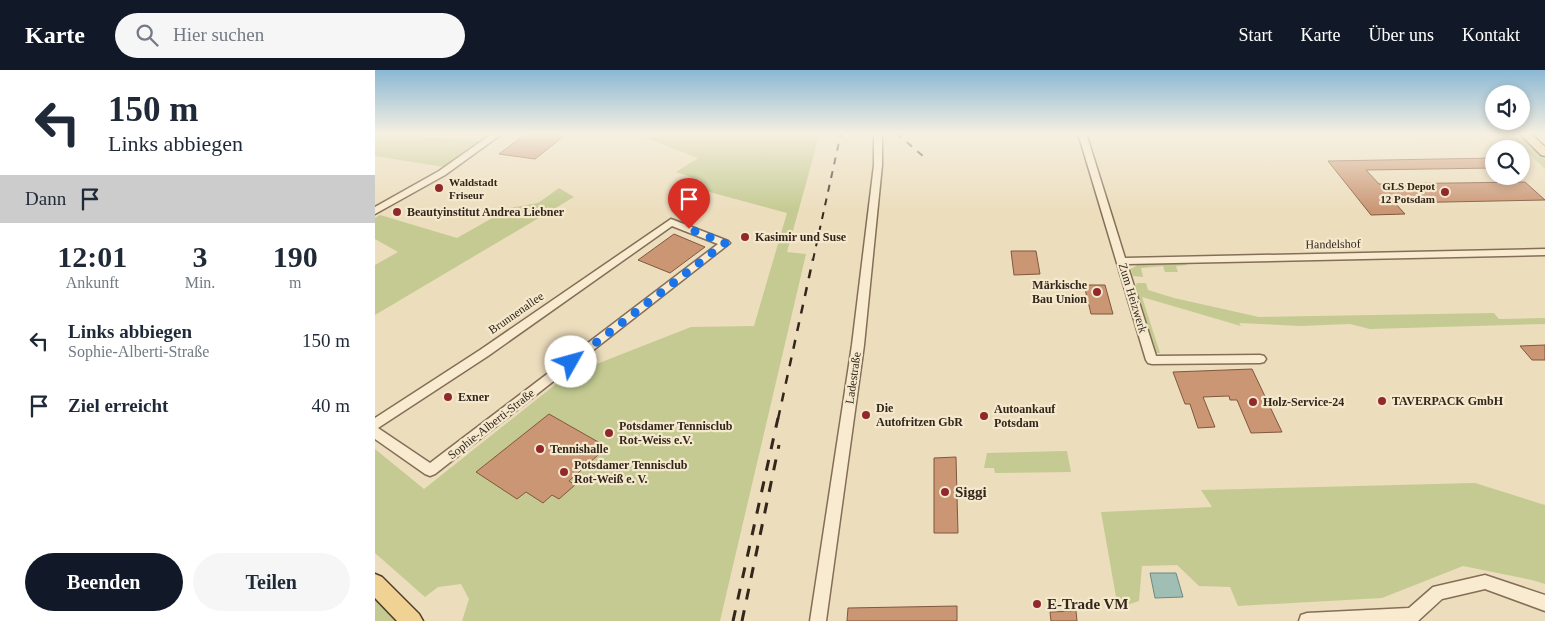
<!DOCTYPE html>
<html lang="de">
<head>
<meta charset="utf-8">
<style>
	body { margin:0; font-family:Georgia,serif; background:#f6f6f7; color:#1f2937; height:100vh; display:flex; flex-direction:column; font-size:19px; white-space:nowrap }
	* { box-sizing:border-box; margin:0 }
	p { font-size:16px; color:#747a83 }
	.icon { flex:none; width:28px; height:28px; fill:none; stroke:currentColor; stroke-width:2; stroke-linecap:round; stroke-linejoin:round }
	.map { position:relative; flex:1; overflow:hidden }
	.details { display:flex; flex-direction:column; background:#fff; width:375px }
	.details>* { flex:none }
	.guide { background:#fff; color:#1f2937; overflow:hidden }
	.tools { position:absolute; left:1110px; top:15px; display:grid; gap:10px }
	.tools a { display:grid; place-items:center; width:45px; height:45px; border-radius:50%; background:#fff; box-shadow:0 2px 8px #0003; font-size:25px }
	.pin { position:absolute; display:grid; place-items:center; width:42px; height:42px; color:#fff; margin:-51px -21px; border-radius:50% 50% 50% 0; rotate:-45deg; box-shadow:0 0 5px #0007 }
	.pin .icon { rotate:45deg }
	.me { position:absolute; width:55px; margin:-28px; rotate:52deg; stroke-linejoin:round; filter:drop-shadow(0 0 4px #0008) }
	.turn { display:flex; align-items:center; gap:18px; height:105px; padding:0 25px; font-size:22px }
	.turn .icon { width:65px; height:65px; stroke-width:2.5 }
	.turn b { display:block; font-size:35px; line-height:42px }
	.then { display:flex; align-items:center; height:48px; padding:0 25px; background:#0003; gap:10px; font-size:19px }
	.eta { display:flex; justify-content:space-evenly; align-items:center; height:85px; text-align:center }
	.eta b { font-size:30px; font-weight:800; line-height:35px }
	.primary-button { display:flex; gap:10px; margin-top:auto; padding:10px 25px }
	.primary-button a { flex:1; height:58px; border-radius:30px; background:#111827; color:#fff; font-size:20px; font-weight:800; line-height:58px; text-align:center }
	.primary-button a+a { background:#f6f6f7; color:#1f2937 }
	ul { padding:0; list-style:none }
	li { display:flex; align-items:center; gap:15px; height:65px; padding:0 25px }
	li div { flex:1 }
	li b { display:block; font-size:19px }
	li em { font-style:normal }
	header { display:flex; align-items:center; gap:30px; box-sizing:border-box; height:70px; padding:0 25px; background:#111827; color:#fff }
	header strong { font-size:24px }
	nav { display:flex; gap:28px; margin-inline-start:auto; font-size:18px }
	.search { width:350px; height:45px; background:#f6f6f7; display:flex; align-items:center; gap:12px; box-sizing:border-box; padding:0 18px; border-radius:28px; color:#747a83; font-size:19px }
	main { display:flex; flex:1; min-height:0 }
	.map>svg:first-child { display:block }
	.green { fill:#c4ca92 }
	.water { fill:#a1beb5; stroke:#698b82 }
	.building { fill:#ca9674; stroke:#82573d }
	.lines { fill:none; stroke-linecap:round; stroke-linejoin:round }
	.minor-casing { stroke:#846e57; stroke-width:3 }
	.major-casing { stroke:#513c2b; stroke-width:3 }
	.minor { fill:#f8ebd0; fill-rule:evenodd }
	.major { fill:#f0d294; fill-rule:evenodd }
	.rail-far2 { stroke:#33261b; stroke-width:2; stroke-dasharray:7 7; stroke-linecap:butt }
	.rail-far1 { stroke:#33261b; stroke-width:2.5; stroke-dasharray:9 9; stroke-linecap:butt }
	.rail { stroke:#33261b; stroke-width:3; stroke-dasharray:11 11; stroke-linecap:butt }
	.route { stroke:#1a73e8; stroke-width:9; stroke-dasharray:0 16.2 }
	.poi-dot { fill:#91282b; stroke:#f4e8cd; stroke-width:2 }
	.labels { text-anchor:middle; stroke-width:4.5; stroke-linejoin:round; paint-order:stroke }
	.far-poi-label { font-size:11px; font-weight:bold; fill:#33261b; stroke:#f4e8cd; text-anchor:start }
	.poi-label { font-size:12px; font-weight:bold; fill:#33261b; stroke:#f4e8cd; text-anchor:start }
	.street-label { font-size:12px; fill:#33261b; stroke:#f4e8cd }
	.near-poi-label { font-size:15px; font-weight:bold; fill:#33261b; stroke:#f4e8cd; text-anchor:start }
</style>
</head>
<body>
<header>
<strong>Karte</strong>
<div class="search"><svg class="icon" aria-label="search" viewBox="0 0 24 24"><circle cx="10" cy="10" r="6"/><path d="M15 15l6 6"/></svg>Hier suchen</div>
<nav><a>Start</a><a>Karte</a><a>Über uns</a><a>Kontakt</a></nav>
</header>
<main>
<section class="details">
<div class="guide">
<div class="turn"><svg class="icon" aria-label="left" viewBox="0 0 24 24"><path d="M17 20v-9H6M10 6l-5 5 5 5"/></svg><div><b>150 m</b>Links abbiegen</div></div>
<div class="then">Dann<svg class="icon" aria-label="arrive" viewBox="0 0 24 24"><path d="M6 21V4h12l-3 4 3 4H6"/></svg></div>
</div>
<div class="eta">
<div><b>12:01</b><p>Ankunft</p></div>
<div><b>3</b><p>Min.</p></div>
<div><b>190</b><p>m</p></div>
</div>
<ul>
<li><svg class="icon" aria-label="left" viewBox="0 0 24 24"><path d="M17 20v-9H6M10 6l-5 5 5 5"/></svg><div><b>Links abbiegen</b><p>Sophie-Alberti-Straße</p></div><em>150 m</em></li>
<li><svg class="icon" aria-label="arrive" viewBox="0 0 24 24"><path d="M6 21V4h12l-3 4 3 4H6"/></svg><div><b>Ziel erreicht</b></div><em>40 m</em></li>
</ul>
<div class="primary-button"><a>Beenden</a><a>Teilen</a></div>
</section>
<div class="map">
<svg width="1170" height="551" viewBox="0 0 1170 551">
	<rect width="100%" height="100%" fill="#ecddbd"/>
	<path class="green" d="M0 63H31L30 65 106 71 69 97 0 86Z
		M257 63H445L412 182 431 184 345 551H87L94 529 86 514 63 517 50 527 0 483V379L49 419 191 306 316 257 379 256 412 143 327 120 325 110 301 102 323 88Z
		M1038 65H1132C1149 68 1158 78 1170 89V99L1140 70 1129 66 1038 67Z
		M184 118 199 127 0 245V195L23 182 0 169V148L5 145 82 168 135 138 163 133Z
		M810 193 812 195 801 196 803 202H790L788 196 766 198 768 207 758 206 756 199 764 194Z
		M762 213H771L773 220 799 228 884 247 1119 243 1124 249 1170 248V254L995 259 975 254 925 256 864 253 866 256 767 227 785 283H778L758 221Z
		M692 381 696 402 620 403 619 398H609L612 383Z
		M1100 413 1170 435V514L1157 510 1088 496 1007 528 863 536 855 517 824 516 802 495 767 496 764 531 743 538 726 442 837 437 826 420Z
		M0 529 22 551H0Z"/>
	<path class="water" d="M775 503H801L808 527 780 528Z"/>
	<path class="building" d="M152 63H174L190 65 160 89 124 84Z
		M1119 88V98L991 100 1004 114 1150 112 1170 130 1020 133 1030 144 996 145 953 91Z
		M299 164 330 177 295 203 263 190Z
		M636 181H661L665 204 639 205Z
		M709 215H730L738 244H716Z
		M1170 275V290H1157L1145 276Z
		M877 299 907 362 876 363 862 330H855L854 326 828 327 840 357 823 358 815 334H810L798 302Z
		M174 344 232 377 194 411 200 415 184 429 177 425 168 433 151 422 142 429 101 402Z
		M581 387 583 463H559V388Z
		M582 536V551H472L473 538Z
		M701 541 702 551H676L675 542Z"/>
	<g class="lines">
		<defs>
			<path id="minor" d="M118 63H128L70 105 0 144V137L64 101Z
				M499 63H507V95L489 275 451 551H435L477 275 499 95Z
				M703 63H711L750 188 1170 179V185L752 194 781 286 885 285 889 286 891 289 889 292 885 293 777 294 773 293 771 290Z
				M296 149 353 171 355 173 60 404 55 406 50 404 0 369V348L105 280ZM297 156 343 174 55 393 3 358 113 286Z
				M1110 505 1170 525V541L1110 519 1067 529 1043 551H924L926 545 932 543 1034 538 1058 517Z"/>
			<path id="major" d="M1144 63H1155L1170 77V86L1166 85Z
				M0 504 7 507 44 544 48 551H22L0 528Z"/>
		</defs>
		<use href="#minor" class="minor-casing"/>
		<use href="#major" class="major-casing"/>
		<use href="#minor" class="minor"/>
		<use href="#major" class="major"/>
		<path class="rail-far2" d="M521 63 548 86
			M438 190 466 63"/>
		<path class="rail-far1" d="M403 349 438 189"/>
		<path class="rail" d="M358 551 403 348
			M367 551 404 375"/>
	</g>
	<linearGradient id="sky" x2="0" y2="1"><stop stop-color="#8bb8d4"/><stop offset="0.45" stop-color="#f6f0e1"/><stop offset="1" stop-color="#f6f0e1" stop-opacity="0"/></linearGradient>
	<rect width="1170" height="141" fill="url(#sky)"/>
	<g class="lines">
		<path class="route" d="M196 292 350 173 314 159"/>
	</g>
	<g class="poi-dot">
		<circle cx="64" cy="118" r="5"/>
		<circle cx="1070" cy="122" r="5"/>
		<circle cx="22" cy="142" r="5"/>
		<circle cx="370" cy="167" r="5"/>
		<circle cx="722" cy="222" r="5"/>
		<circle cx="73" cy="327" r="5"/>
		<circle cx="1007" cy="331" r="5"/>
		<circle cx="878" cy="332" r="5"/>
		<circle cx="491" cy="345" r="5"/>
		<circle cx="609" cy="346" r="5"/>
		<circle cx="234" cy="363" r="5"/>
		<circle cx="165" cy="379" r="5"/>
		<circle cx="189" cy="402" r="5"/>
		<circle cx="570" cy="422" r="5"/>
		<circle cx="662" cy="534" r="5"/>
	</g>
	<g class="labels">
		<g class="far-poi-label">
			<text x="74" y="116">Waldstadt<tspan x="74" dy="13">Friseur</tspan></text>
			<text x="1060" y="120" text-anchor="end">GLS Depot<tspan x="1060" dy="13">12 Potsdam</tspan></text>
		</g>
		<g class="poi-label">
			<text x="32" y="146">Beautyinstitut Andrea Liebner</text>
			<text x="380" y="171">Kasimir und Suse</text>
			<text x="712" y="219" text-anchor="end">Märkische<tspan x="712" dy="14">Bau Union</tspan></text>
			<text x="83" y="331">Exner</text>
			<text x="1017" y="335">TAVERPACK GmbH</text>
			<text x="888" y="336">Holz-Service-24</text>
			<text x="501" y="342">Die<tspan x="501" dy="14">Autofritzen GbR</tspan></text>
			<text x="619" y="343">Autoankauf<tspan x="619" dy="14">Potsdam</tspan></text>
			<text x="244" y="360">Potsdamer Tennisclub<tspan x="244" dy="14">Rot-Weiss e.V.</tspan></text>
			<text x="175" y="383">Tennishalle</text>
			<text x="199" y="399">Potsdamer Tennisclub<tspan x="199" dy="14">Rot-Weiß e. V.</tspan></text>
		</g>
		<g class="street-label">
			<text transform="translate(958 174) rotate(-1)" y="4">Handelshof</text>
			<text transform="translate(758 228) rotate(73)" y="4">Zum Heizwerk</text>
			<text transform="translate(141 243) rotate(-35)" y="4">Brunnenallee</text>
			<text transform="translate(478 308) rotate(-82)" y="4">Ladestraße</text>
			<text transform="translate(116 354) rotate(-38)" y="4">Sophie-Alberti-Straße</text>
		</g>
		<g class="near-poi-label">
			<text x="580" y="427">Siggi</text>
			<text x="672" y="539">E-Trade VM</text>
		</g>
	</g>
</svg>
<div class="tools">
<a><svg class="icon" aria-label="sound" viewBox="0 0 24 24"><path d="M4 9h4l5-4v14l-5-4H4zM17 9q2 3 0 6"/></svg></a>
<a><svg class="icon" aria-label="search" viewBox="0 0 24 24"><circle cx="10" cy="10" r="6"/><path d="M15 15l6 6"/></svg></a>
</div>
<div class="pin" style="left:314px;top:159px;background:#d93025"><svg class="icon" aria-label="arrive" viewBox="0 0 24 24"><path d="M6 21V4h12l-3 4 3 4H6"/></svg></div>
<svg class="me" style="left:196px;top:292px" viewBox="-20 -20 40 40"><circle r="19" fill="#fff"/><path d="M0-13L10 11 0 6-10 11z" fill="#1a73e8"/></svg>
</div>
</main>
</body>
</html>
